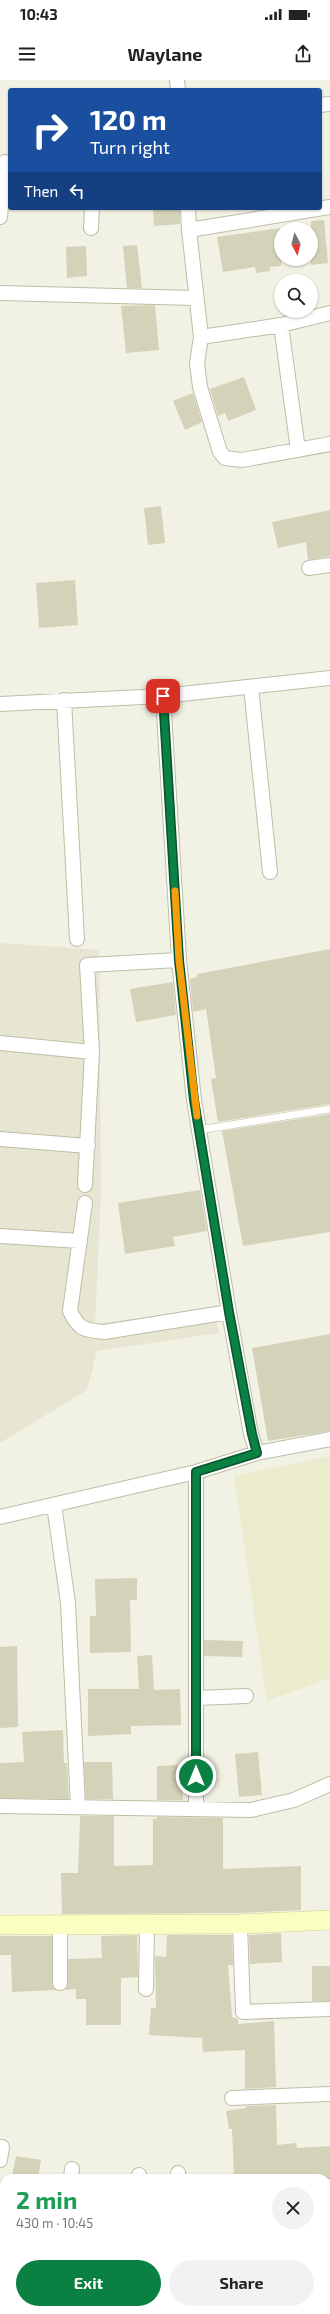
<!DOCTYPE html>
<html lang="en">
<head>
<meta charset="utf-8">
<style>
	body { margin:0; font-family:"Exo 2",sans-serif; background:#f2f2f2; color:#222; height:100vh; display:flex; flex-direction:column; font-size:15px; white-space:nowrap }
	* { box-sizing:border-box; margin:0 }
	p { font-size:13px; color:#767676 }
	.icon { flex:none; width:22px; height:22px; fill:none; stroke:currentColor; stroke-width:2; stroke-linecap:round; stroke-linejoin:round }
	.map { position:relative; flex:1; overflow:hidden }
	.sheet { position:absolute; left:0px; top:2094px; width:330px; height:140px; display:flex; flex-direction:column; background:#fff; border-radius:12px 12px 0 0; box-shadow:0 1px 3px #0004 }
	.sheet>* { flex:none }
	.top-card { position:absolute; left:8px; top:8px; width:314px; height:122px; border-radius:4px; box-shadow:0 1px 3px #0004; background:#1a4fa0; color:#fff; overflow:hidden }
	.needle { width:26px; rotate:173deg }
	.buttons { position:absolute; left:274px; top:142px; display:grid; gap:8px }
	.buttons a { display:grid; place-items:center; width:44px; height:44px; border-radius:50%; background:#fff; box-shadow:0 1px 3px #0004; font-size:20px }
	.pin { position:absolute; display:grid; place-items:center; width:34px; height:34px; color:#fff; margin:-17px; border-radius:8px; box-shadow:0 2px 6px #0006 }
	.me { position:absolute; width:44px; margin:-22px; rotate:0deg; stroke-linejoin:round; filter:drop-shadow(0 0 3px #0008) }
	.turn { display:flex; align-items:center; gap:14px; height:84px; padding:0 16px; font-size:18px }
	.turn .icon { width:52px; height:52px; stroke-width:2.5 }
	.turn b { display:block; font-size:28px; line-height:34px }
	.then { display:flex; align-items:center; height:38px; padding:0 16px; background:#0003; gap:8px; font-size:15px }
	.round { display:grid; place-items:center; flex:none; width:42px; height:42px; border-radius:21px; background:#f2f2f2 }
	.head { display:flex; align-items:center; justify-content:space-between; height:68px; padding:0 16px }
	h1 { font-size:24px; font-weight:700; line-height:30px; color:#1e9e55 }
	.button { display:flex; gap:8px; margin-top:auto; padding:8px 16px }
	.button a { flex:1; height:46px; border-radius:24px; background:#0b8043; color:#fff; font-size:16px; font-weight:700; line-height:46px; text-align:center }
	.button a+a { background:#f2f2f2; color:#222 }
	.status { display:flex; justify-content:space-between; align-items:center; height:28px; padding:0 20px; background:#fff; direction:ltr }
	.status svg { height:11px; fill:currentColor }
	header { display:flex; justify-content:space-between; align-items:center; height:52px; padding:0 16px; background:#fff; font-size:18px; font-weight:700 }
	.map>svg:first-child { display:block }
	.residential { fill:#e6e6d2 }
	.education { fill:#eaeccd }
	.building { fill:#d4d2b9 }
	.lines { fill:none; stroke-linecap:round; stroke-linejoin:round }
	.lane-casing { stroke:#bebda6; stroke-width:8 }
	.street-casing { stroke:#bebda6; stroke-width:16 }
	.secondary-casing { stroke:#cccf90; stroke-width:20 }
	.lane { stroke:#fff; stroke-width:7 }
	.street { stroke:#fff; stroke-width:14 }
	.secondary { stroke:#faffc1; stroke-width:19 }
	.route-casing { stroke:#07532c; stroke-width:10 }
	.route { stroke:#0b8043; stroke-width:7 }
	.slow { stroke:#f59e0b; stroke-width:7 }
</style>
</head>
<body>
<div class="status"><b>10:43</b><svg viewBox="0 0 49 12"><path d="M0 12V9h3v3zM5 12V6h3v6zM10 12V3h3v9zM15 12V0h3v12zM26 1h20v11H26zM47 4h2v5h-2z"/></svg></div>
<header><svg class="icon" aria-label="menu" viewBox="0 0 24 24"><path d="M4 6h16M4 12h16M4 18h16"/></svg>Waylane<svg class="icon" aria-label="share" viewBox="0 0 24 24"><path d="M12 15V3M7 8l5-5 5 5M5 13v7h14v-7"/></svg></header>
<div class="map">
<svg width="330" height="2234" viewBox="0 0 330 2234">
	<rect width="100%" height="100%" fill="#f2f2e4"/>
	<path class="residential" d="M0 863 99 870 101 1114 95 1244 214 1228 219 1253 97 1271 87 1310 0 1363Z"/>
	<path class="education" d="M330 1376V1598L267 1621 234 1396Z"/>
	<path class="building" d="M153 128H180V144L154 146Z
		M324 140 328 183 311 185V141Z
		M281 148V186L270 187V191L256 193 255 187 223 192 217 157Z
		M137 165 142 208H127L123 166Z
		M86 166 87 196 67 198 66 167Z
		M155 225 159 270 126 273 121 226Z
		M244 297 256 330 228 341 225 333 218 336 210 309Z
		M193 313 202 342 185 350 173 321Z
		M161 426 165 463 148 465 144 428Z
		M330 430V476L308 480 306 462 278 468 272 442Z
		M75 500 78 545 39 548 36 503Z
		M330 869V1024L218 1042 211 999 216 998 206 929 193 932 190 899 197 897V894Z
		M173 902 176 935 136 942 130 909Z
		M330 1034V1152L243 1166 222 1051Z
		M200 1110 207 1151 173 1157 175 1166 125 1174 118 1123Z
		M330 1254V1351L268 1361 252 1268Z
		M137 1498V1520H130L131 1572 90 1573V1536H96L95 1499Z
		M204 1560 243 1561 242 1577 204 1576Z
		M17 1566 18 1647 0 1648V1567Z
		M152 1575 154 1610 180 1609 181 1645 131 1646V1654L88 1656V1609H139L137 1576Z
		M63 1650 64 1683H67L69 1719 0 1718V1683L24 1682 22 1652Z
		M258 1672 262 1715 239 1717 235 1674Z
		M84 1682H112L113 1719H86Z
		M182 1685 183 1720H157V1686Z
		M80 1736H114V1786L153 1785V1739H157V1737L223 1738V1789L301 1786V1830L240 1833 62 1834 61 1793H78Z
		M281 1853 282 1882 250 1884 249 1855Z
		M137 1855 138 1897 121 1898V1945H86V1919H76V1909L65 1910 68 1903V1879L102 1878 101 1856Z
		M167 1855H232L233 1885H228L232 1937 238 1939V1944L274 1941 276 2007 245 2009V1970L203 1972 202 1958 149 1955 151 1928H156L155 1876 166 1877Z
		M0 1856H52V1903L56 1910 12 1912 11 1875H0Z
		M312 1886H330V1921H312Z
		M276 2025 277 2065 296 2063 297 2068 330 2066V2098H278V2095L234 2098 232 2049H229L226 2031 246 2028V2026Z
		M16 2076 41 2080 38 2098 12 2096Z"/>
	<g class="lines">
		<defs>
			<path id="lane" d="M199 1050 330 1029"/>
			<path id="street" d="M177 0 178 10
				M320 25 330 24
				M330 127 189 150 201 257 197 283 200 307 220 372 225 378 242 380 330 364
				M188 128 189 150
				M0 137 5 82
				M91 148 92 128
				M0 213 195 218
				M281 245 298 370
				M201 257 281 245 330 233
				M309 488 330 485
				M251 607 270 792
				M163 616 179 880 194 1020 229 1232 251 1354 257 1373
				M64 620 77 859
				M0 624 163 616 330 598
				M0 963 92 972
				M0 1059 88 1066
				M85 1105 92 972 87 885 179 880
				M85 1123 70 1231C79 1250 84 1250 104 1252L229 1232
				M0 1156 80 1161
				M196 1392V1728
				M54 1425 68 1523 78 1726
				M0 1437 196 1392 257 1373 330 1359
				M196 1618 246 1616
				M0 1726 251 1730 294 1720 330 1704
				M240 1844 243 1932 330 1929
				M60 1903V1844
				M146 1909 147 1844
				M232 2018 330 2014
				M0 2080 2 2067
				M71 2098 72 2089
				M138 2098 139 2095
				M177 2098 178 2093
				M326 2106H330
				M0 2182H4
				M326 2224H330
				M49 2234 50 2230
				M112 2234 113 2230
				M189 2234 190 2230
				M249 2234 250 2230"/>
			<path id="secondary" d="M0 1845 240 1844 330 1840"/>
		</defs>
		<use href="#lane" class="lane-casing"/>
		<use href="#street" class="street-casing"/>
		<use href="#secondary" class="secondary-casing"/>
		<use href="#lane" class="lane"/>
		<use href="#street" class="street"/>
		<use href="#secondary" class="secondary"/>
	</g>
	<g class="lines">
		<defs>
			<path id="route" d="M163 616 179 880 194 1020 229 1232 252 1354 257 1373 196 1392V1696"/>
		</defs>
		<use href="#route" class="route-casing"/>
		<use href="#route" class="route"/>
		<path class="slow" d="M175 811 179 880 197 1036"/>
	</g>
</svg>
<div class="buttons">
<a><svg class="needle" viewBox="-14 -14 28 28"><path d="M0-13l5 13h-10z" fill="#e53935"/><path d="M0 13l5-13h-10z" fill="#767676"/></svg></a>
<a><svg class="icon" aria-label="search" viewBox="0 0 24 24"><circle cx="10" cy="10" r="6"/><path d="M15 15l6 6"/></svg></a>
</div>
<div class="pin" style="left:163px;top:616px;background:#d93025"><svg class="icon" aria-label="arrive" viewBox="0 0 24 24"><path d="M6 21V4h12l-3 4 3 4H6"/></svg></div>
<svg class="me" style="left:196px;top:1696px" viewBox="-20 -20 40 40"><circle r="17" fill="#0b8043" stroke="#fff" stroke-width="3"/><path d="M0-11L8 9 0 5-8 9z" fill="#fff"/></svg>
<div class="top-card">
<div class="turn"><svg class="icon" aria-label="right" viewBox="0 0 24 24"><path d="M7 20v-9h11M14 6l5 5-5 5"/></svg><div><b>120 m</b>Turn right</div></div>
<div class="then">Then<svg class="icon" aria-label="left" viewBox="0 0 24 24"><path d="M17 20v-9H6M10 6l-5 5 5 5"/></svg></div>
</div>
<section class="sheet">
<div class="head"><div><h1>2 min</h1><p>430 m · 10:45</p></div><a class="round"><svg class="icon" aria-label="close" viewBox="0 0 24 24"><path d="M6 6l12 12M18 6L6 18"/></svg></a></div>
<div class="button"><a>Exit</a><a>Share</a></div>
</section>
</div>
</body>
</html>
